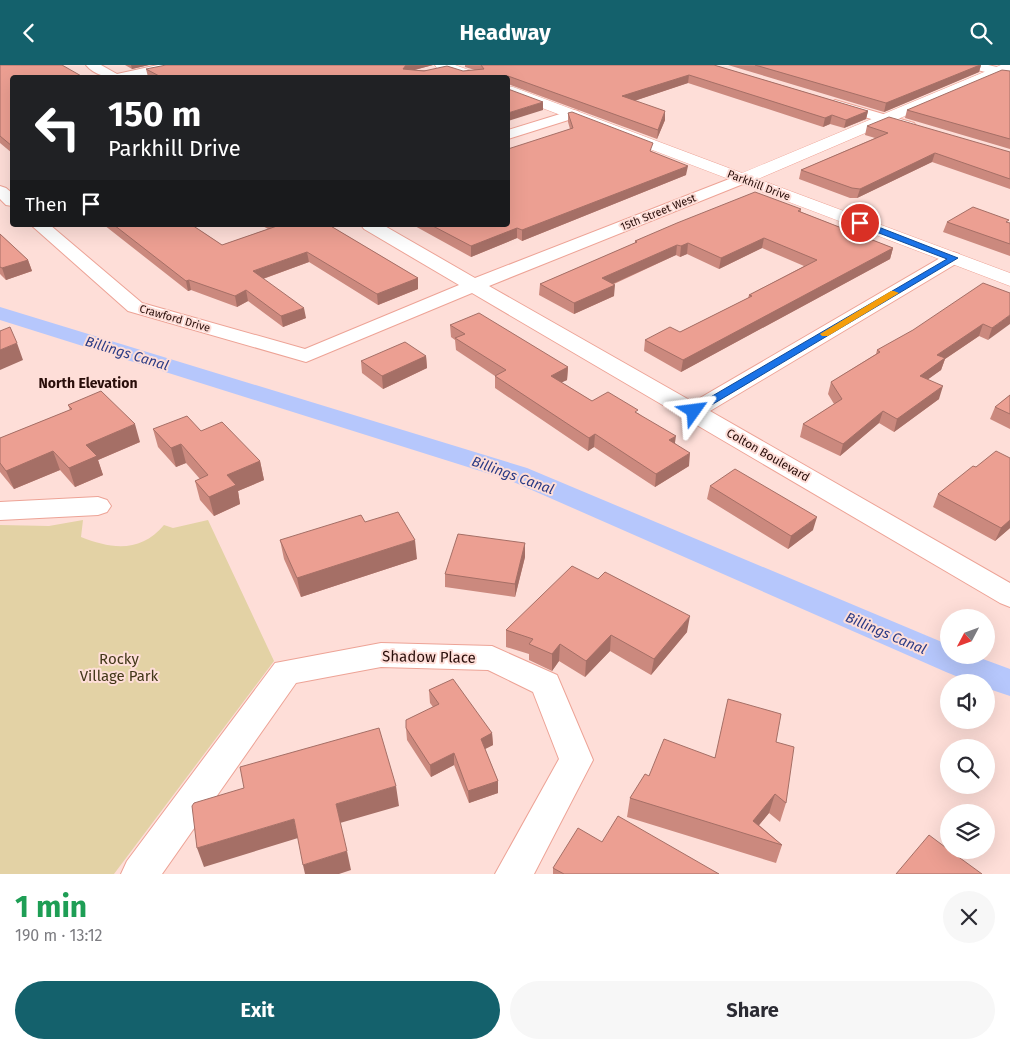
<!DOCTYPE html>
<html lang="en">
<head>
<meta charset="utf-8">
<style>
	body { margin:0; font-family:"Fira Sans",sans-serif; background:#f7f7f7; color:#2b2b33; height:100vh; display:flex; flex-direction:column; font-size:19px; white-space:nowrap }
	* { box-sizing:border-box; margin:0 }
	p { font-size:16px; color:#7c7c81 }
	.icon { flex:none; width:28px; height:28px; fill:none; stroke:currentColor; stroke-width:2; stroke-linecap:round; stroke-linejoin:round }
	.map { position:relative; height:809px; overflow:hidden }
	.sheet { display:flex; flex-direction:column; background:#fff; flex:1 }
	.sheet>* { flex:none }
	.hud { position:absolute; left:10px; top:10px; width:500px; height:152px; border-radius:5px; box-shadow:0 5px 20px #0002; background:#202124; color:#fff; overflow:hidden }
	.needle { width:32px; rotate:229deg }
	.tools { position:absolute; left:940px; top:544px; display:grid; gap:10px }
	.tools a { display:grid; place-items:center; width:55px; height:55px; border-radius:50%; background:#fff; box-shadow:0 5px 20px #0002; font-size:25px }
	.pin { position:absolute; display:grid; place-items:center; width:42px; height:42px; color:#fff; margin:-21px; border:2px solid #fff; border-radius:50%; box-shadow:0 1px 5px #0007 }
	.me { position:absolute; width:55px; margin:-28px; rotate:59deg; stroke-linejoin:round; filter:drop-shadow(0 0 4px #0008) }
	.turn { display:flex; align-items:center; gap:18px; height:105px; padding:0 15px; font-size:22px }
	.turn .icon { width:65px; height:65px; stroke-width:2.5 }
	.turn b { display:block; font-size:35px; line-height:42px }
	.then { display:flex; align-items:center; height:48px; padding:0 15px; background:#0003; gap:10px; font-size:19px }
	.round { display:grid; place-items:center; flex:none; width:52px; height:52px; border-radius:26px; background:#f7f7f7 }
	.summary { display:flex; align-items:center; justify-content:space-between; height:85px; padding:0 15px }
	h1 { font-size:30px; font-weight:700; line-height:38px; color:#1e9e55 }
	.primary-button { display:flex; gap:10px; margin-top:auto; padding:10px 15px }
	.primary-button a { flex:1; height:58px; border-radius:30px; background:#14616c; color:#fff; font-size:20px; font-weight:700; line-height:58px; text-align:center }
	.primary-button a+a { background:#f7f7f7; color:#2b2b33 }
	header { display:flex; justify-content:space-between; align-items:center; height:65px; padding:0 15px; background:#14616c; color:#fff; font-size:22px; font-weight:700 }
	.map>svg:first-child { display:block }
	.green { fill:#e3d2a5 }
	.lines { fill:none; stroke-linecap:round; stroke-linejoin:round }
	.canal { fill:#b6c7fc; fill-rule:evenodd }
	.minor-casing { stroke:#eda396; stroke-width:2 }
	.tertiary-casing { stroke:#eda396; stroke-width:1 }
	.minor { fill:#fff; fill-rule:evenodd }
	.tertiary { fill:#fff; fill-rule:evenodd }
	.wall { fill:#cb897e }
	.shaded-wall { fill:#a56f66 }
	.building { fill:#ec9f92; stroke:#a56f66 }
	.route { fill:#1a73e8; stroke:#114b97 }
	.slow { fill:#f59e0b }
	.labels { text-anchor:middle; stroke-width:4; stroke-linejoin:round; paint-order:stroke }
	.far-street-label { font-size:11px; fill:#290e0a; stroke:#feded8 }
	.street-label { font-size:12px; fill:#290e0a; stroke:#feded8 }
	.water-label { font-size:14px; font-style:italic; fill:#2b3b85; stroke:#feded8 }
	.neighbourhood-label { font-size:14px; font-weight:bold; fill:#290e0a; stroke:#feded8 }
	.near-street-label { font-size:15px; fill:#290e0a; stroke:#feded8 }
	.near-park-label { font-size:15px; fill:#423718; stroke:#feded8 }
</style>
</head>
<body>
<header><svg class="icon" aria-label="back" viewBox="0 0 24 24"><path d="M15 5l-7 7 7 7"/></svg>Headway<svg class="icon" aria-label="search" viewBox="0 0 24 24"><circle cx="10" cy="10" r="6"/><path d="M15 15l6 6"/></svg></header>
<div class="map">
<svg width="1010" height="809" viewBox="0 0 1010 809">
	<rect width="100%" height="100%" fill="#feded8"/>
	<path class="green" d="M83 455 81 472C111 484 141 488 164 460L173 463 208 455 274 596 114 809H0V460L49 461Z"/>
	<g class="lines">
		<path class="canal" d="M0 242 527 403 949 580V590H972L1010 604V631L986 623V618H973L946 607 509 415 0 255Z"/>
		<defs>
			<path id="minor" d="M86 0H101L117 9 158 0H182L180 3C155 9 106 24 86 0Z
				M967 0H988L1010 5V13L969 3Z
				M835 35 914 58 916 61 914 64 909 65 830 42 828 39Z
				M573 45 578 46 580 49 578 52 508 74V65Z
				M742 109 748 111 750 114 748 117 489 221 693 337 947 189 953 187 959 189 962 193 959 197 710 346 1010 518V542L1000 538 472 228 306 297 128 246 31 160H50L142 238 305 284 459 220 364 164 361 160H383L475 213Z
				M0 121 6 123 12 128V141L6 140 0 134Z
				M98 432 107 435 111 441 107 447 98 450 0 455V437Z
				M381 578 492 581 557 610 593 695 534 809H495L559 694 533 627 488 605 381 602 296 618 162 809H121L127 796 275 598Z"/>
			<path id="tertiary" d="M435 0H455L480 9 482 12H463L437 3Z
				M1001 0H1010V6L758 114 1010 208V221L508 30V21L513 22 742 108Z"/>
		</defs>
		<use href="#minor" class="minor-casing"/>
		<use href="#tertiary" class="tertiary-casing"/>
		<use href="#minor" class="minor"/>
		<use href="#tertiary" class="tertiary"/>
	</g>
	<path class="wall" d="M0 0 12 12V88L0 78Z
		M125 0H149L132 4Z
		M433 0 414 5 463 6 475 5 465 2V0H714L868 46 866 54 844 63 830 59 823 62 688 18 634 36 665 55 657 74 508 19V20V12H148L146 4Z
		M728 0H981L979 7 884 47Z
		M1010 6V84L905 53 907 45Z
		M568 48 652 87 686 110 522 176 517 173 471 192 413 160H508L570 64 568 57Z
		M867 61 1010 87V124L932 97 857 133H850L799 114 801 105 875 73 865 70Z
		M801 144V147L893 183 890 194 681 307 644 286 645 275 680 267 748 233 749 230 804 201 762 183 719 204 687 189 680 192 676 190 614 219V231L574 249 539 230 540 219 635 178V176Z
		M947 157 1010 158V191L943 167Z
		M104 160H192L222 180 268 164 261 160H329L418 213V224L378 240 309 197 263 214 306 253 283 262 248 236 237 242 191 225 188 226Z
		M0 169 28 195 32 206 6 215 0 209Z
		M1010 228 988 275 979 271 945 294 941 305 928 314 939 334 894 367 879 358 840 391 800 372 803 359 834 339 828 329 831 317 876 289 877 285Z
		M450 260 568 302 567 315 561 317 592 336 638 348 675 378 689 401 655 422 594 382 588 386 495 323V311L456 285 455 275 451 272Z
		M426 291 427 303 383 324 362 308 361 296Z
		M1010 330V364L990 354 995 342Z
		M68 340 140 377 98 395 103 410 75 422 60 405 14 424 0 407V373L70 345Z
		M153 364 201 366 260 396 264 415 238 426 240 439 214 451 200 435 195 416 200 414 186 398 176 402 158 382Z
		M1010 393V463L995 476 933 442 938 429 976 402Z
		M710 421 813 465 788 484 707 434Z
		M365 457 417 494 301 532 284 494 280 475Z
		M525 478V492L515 532 445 522V509Z
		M506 565 687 567 651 610 610 586 585 612 559 596 552 606 529 595V589L506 582Z
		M429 625 492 668 493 680 485 684 498 716V728L469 738 454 700 431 712 407 675 406 663 433 642 430 638Z
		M776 677 786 738 780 757 769 748 759 760 782 780 776 798 627 752 630 733 649 711 715 692Z
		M602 777 719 809H553V803Z"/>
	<path class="shaded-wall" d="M131 0H149L132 4Z
		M406 0H433L407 7 403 4Z
		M980 0H981L979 7 884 47 886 38Z
		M689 10 688 18 622 40V31Z
		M543 37V45L508 56V48Z
		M665 46V55L657 74 658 65Z
		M868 46 866 54 844 63 846 55Z
		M832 50 830 59 823 62 825 53Z
		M935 88 932 97 857 133 860 124Z
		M688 101 686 110 522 176V165Z
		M517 163V173L471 192V181Z
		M764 173 762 183 719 204 721 193Z
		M688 178 687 189 680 192 681 181Z
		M677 180 676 190 601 224 602 213Z
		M893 183 890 194 681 307 683 295Z
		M307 187 309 197 254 217 253 206Z
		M28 195 32 206 6 215 2 203Z
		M418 213V224L378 240 377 229Z
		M189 215 191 225 188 226 186 216Z
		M615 220 614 231 574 249V238Z
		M246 225 248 236 237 242 235 231Z
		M304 243 306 253 283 262 281 251Z
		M1010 250V259L988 275 992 263Z
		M983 259 979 271 945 294 941 305 916 323 920 311 937 290Z
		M17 278 23 295 0 305V285Z
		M426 291 427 303 383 324 382 311Z
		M568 302 567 315 550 323 551 311Z
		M943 321 939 334 894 367 897 354Z
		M883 346 879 358 840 391 843 379Z
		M135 359 140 377 98 395 103 410 75 422 69 403 86 380Z
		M595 369 594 382 588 386 589 373Z
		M676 371 674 384 669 375Z
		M181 379 186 398 176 402 171 383Z
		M53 386 60 405 14 424 6 406Z
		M690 388 689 401 655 422 656 409Z
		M260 396 264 415 238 426 240 439 214 451 209 432 227 410Z
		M817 452 813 465 788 484 791 471Z
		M1010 455V463L995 476 1001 463Z
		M415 475 417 494 301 532 297 513Z
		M525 478V492L515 532V519Z
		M690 551 687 567 651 610 654 594Z
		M611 570 610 586 585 612 586 596Z
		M560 579 559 596 552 606V589Z
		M492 668 493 680 481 686V674Z
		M454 688V700L431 712 430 700Z
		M498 716V728L469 738 468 726Z
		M396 721 399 741 340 758 336 739Z
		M775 729 769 748 751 770 753 756Z
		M294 754 298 773 204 802 197 783Z
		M347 786 351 805 339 809H305L303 800Z"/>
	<path class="building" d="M0 0H62L83 12H12V81L0 71Z
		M166 0H406L403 4 424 6 447 1 463 6 484 4 481 0H714L868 46 846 55 832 50 825 53 689 10 622 31 665 46 658 65 508 11 507 12H161L146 4Z
		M755 0H980L886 38Z
		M1002 5 1010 6V74L907 45Z
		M508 24 543 37 508 48Z
		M572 47 653 78 650 86 688 101 522 165 517 163 471 181 431 160H508V84L573 63 568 48Z
		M889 52 1010 87V114L935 88 860 124 852 123 801 105 888 68 867 61Z
		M755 127 801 144 798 146 893 183 683 295 645 275 670 262 680 267 752 231 749 230 817 195 764 173 721 193 688 178 681 181 677 180 602 213 615 220 574 238 540 219 637 177 635 176 677 158Z
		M973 142 1009 155 1006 157 1010 158V179L947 157Z
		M114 160H192L222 180 277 161 275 160H329L418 213 377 229 307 187 253 206 304 243 281 251 246 225 235 231 189 215 186 216Z
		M0 169 28 195 2 203 0 202Z
		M983 218 1010 228V250L992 263 983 259 937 290 945 293 920 311 943 321 897 354 883 346 843 379 803 359 842 334 831 317 880 287 877 285 913 265Z
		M479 248 568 302 551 311 592 336 608 327 638 345 635 347 676 371 669 375 690 388 656 409 595 369 589 373 495 311 506 305 455 273 465 269 450 260Z
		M10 262 17 278 0 285V266Z
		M405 277 426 291 382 311 361 296Z
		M101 326 135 359 86 380 97 391 69 403 53 386 6 406 0 398V373L72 344 68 340Z
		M1010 330V349L995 342Z
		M187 351 201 366 222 357 260 396 227 410 236 420 209 432 195 416 208 410 181 379 171 383 153 364Z
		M996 386 1010 393V455L1001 463 938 429 973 401 976 402Z
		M735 404 817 452 791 471 710 421Z
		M398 447 415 475 297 513 280 475 361 450 365 457Z
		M458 469 525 478 515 519 445 509Z
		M572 501 598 514 605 507 690 551 654 594 611 570 586 596 560 579 552 589 529 579 533 574 506 565Z
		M453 614 492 668 481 674 498 716 468 726 454 688 430 700 406 663V655L439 639 429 625Z
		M728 634 781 649 776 677 794 682 786 738 775 729 753 756 782 780 630 733 645 709 649 711 664 674 715 693Z
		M379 663 396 721 336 739 347 786 303 800 294 754 197 783 192 741 194 738 244 723 240 702Z
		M618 751 719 809H564L553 803 578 763 602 777Z
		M929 770 949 785 982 809H896Z"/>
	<path class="route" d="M858 156H863L958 193 698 348H690L689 346 690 344 947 194 858 160Z"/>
	<path class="slow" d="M891 226H894L899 228 828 271H822L820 269Z"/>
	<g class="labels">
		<g class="far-street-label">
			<text transform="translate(759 120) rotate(21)" y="4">Parkhill Drive</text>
			<text transform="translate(658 147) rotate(-22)" y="4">15th Street West</text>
			<text transform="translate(175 253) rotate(16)" y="4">Crawford Drive</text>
		</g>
		<g class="street-label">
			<text transform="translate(768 390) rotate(30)" y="4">Colton Boulevard</text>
		</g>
		<g class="water-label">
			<text transform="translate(127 288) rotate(17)" y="5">Billings Canal</text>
			<text transform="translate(513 410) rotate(20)" y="5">Billings Canal</text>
			<text transform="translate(886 568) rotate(23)" y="5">Billings Canal</text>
		</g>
		<g class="neighbourhood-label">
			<text x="88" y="323">North Elevation</text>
		</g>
		<g class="near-street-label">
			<text transform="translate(429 592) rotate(1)" y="5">Shadow Place</text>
		</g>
		<g class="near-park-label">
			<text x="119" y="599">Rocky<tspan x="119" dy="17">Village Park</tspan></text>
		</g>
	</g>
</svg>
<div class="tools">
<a><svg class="needle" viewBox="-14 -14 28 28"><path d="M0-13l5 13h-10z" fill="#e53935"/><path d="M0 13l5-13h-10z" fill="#7c7c81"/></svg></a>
<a><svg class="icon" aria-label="sound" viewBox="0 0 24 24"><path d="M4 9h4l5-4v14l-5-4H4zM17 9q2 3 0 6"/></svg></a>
<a><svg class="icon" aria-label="search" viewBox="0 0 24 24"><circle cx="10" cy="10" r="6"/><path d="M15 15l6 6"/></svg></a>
<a><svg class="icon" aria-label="layers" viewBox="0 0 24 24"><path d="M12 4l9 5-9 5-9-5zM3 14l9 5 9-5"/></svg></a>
</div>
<div class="pin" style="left:860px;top:158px;background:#d93025"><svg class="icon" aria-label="arrive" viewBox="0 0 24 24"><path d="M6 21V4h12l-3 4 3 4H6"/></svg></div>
<svg class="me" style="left:694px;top:346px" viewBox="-20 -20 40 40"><path d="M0-17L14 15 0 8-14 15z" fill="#1a73e8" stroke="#fff" stroke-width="4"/></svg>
<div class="hud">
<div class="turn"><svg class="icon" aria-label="left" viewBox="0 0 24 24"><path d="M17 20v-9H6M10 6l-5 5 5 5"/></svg><div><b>150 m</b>Parkhill Drive</div></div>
<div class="then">Then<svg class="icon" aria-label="arrive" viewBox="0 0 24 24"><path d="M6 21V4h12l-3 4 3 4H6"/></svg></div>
</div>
</div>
<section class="sheet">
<div class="summary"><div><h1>1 min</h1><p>190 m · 13:12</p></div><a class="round"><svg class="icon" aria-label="close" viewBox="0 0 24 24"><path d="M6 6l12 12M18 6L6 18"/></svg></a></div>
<div class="primary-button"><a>Exit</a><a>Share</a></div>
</section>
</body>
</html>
